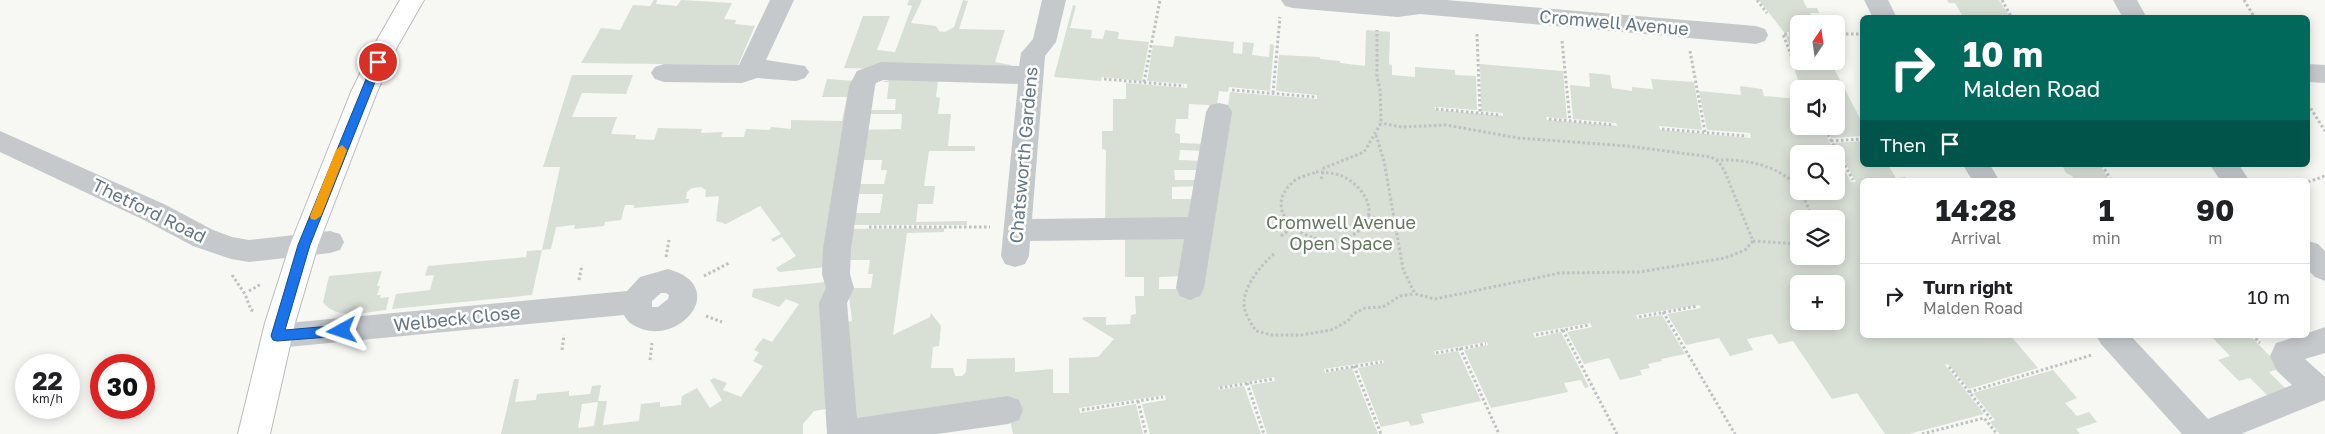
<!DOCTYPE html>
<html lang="en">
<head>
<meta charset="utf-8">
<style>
	body { margin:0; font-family:"Golos Text",sans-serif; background:#f2f2f2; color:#202124; height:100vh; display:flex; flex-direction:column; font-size:19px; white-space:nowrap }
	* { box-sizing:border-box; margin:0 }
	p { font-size:16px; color:#757577 }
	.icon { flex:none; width:28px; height:28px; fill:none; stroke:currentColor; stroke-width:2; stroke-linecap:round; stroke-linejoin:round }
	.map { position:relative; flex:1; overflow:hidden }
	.details { position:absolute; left:1860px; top:178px; width:450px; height:160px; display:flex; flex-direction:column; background:#fff; border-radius:8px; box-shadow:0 2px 12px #0003 }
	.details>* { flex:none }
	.guide { position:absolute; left:1860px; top:15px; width:450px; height:152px; border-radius:8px; box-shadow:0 2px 12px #0003; background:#00695c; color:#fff; overflow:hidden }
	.needle { width:32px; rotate:13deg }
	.controls { position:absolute; left:1790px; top:15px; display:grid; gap:10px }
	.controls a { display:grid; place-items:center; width:55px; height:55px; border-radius:8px; background:#fff; box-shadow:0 2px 12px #0003; font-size:25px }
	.speed { position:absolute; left:15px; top:354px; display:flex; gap:10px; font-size:25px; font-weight:700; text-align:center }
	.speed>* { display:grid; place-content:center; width:65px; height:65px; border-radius:50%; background:#fff; box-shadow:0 2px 12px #0003; line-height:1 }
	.speed small { font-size:12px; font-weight:400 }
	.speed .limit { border:8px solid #d22; background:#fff; color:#111 }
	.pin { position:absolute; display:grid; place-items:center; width:42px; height:42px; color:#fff; margin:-21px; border:2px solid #fff; border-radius:50%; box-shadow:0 1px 5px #0007 }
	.me { position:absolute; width:55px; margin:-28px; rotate:265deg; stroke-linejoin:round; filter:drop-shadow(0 0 4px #0008) }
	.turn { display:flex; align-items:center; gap:18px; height:105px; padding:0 20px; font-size:22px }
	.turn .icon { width:65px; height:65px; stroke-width:2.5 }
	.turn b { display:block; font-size:35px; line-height:42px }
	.then { display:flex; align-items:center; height:48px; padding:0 20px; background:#0003; gap:10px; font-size:19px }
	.eta { display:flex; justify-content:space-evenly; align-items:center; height:85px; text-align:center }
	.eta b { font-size:30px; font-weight:700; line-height:35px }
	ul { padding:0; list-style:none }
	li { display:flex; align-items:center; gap:15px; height:65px; padding:0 20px; border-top:1px solid #e0e0e0 }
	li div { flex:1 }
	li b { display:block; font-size:19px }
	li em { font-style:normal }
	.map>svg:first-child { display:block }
	.green { fill:#d8dfd5; fill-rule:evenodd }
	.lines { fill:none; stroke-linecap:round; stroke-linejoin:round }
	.major-casing { stroke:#b8bcc0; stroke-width:2 }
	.path { stroke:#bec1c3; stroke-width:3; stroke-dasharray:2.5 2.5; stroke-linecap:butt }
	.minor { fill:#c5c9cc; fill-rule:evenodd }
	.major { fill:#fff; fill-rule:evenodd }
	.route { fill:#1a73e8; stroke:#114b97 }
	.slow { fill:#f59e0b }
	.labels { text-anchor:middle; stroke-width:5; stroke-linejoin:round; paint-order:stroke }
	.street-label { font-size:18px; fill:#647787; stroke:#fff }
	.park-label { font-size:18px; fill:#647860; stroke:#fff }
</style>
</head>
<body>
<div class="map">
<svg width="2325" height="434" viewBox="0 0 2325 434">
	<rect width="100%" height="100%" fill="#f7f7f4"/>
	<path class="green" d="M654 0H657L656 4 677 6 681 0 732 3 724 19 736 20 735 24 755 26 738 65 581 63 601 28 620 30 633 5 650 6Z
		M909 0H922L911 23 936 26 939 31 945 32 954 27 963 0 968 1 959 29 1005 30 995 62 1011 65 1010 72 844 68 863 16H890L877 50 895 52 912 6 907 5Z
		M1759 0H1803L1807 8H1817L1819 13H1810L1815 24H1799V32H1784Z
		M1947 0H1999L2010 17H1963L1955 3H1949Z
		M1073 5 1076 6 1070 28 1092 30 1091 38 1103 39 1105 30 1119 32 1118 39 1149 42 1142 81 1102 77 1101 81 1054 77Z
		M1366 30 1390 32 1389 64 1392 65V75L1415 77V67L1455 70V75L1476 76 1477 110 1435 107V110L1503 116V113L1481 111 1480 64 1563 71 1567 119 1546 117 1547 120 1617 126 1616 123 1573 119 1570 85 1590 87 1589 73 1610 75 1612 88 1632 91V87L1653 89 1651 79 1694 82 1702 130 1659 126 1660 130 1751 138 1750 133 1707 130 1699 91 1741 95 1740 86 1762 89 1764 96 1799 99V126H1821L1836 154H1799V191H1836V155L1851 182H1856L1834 143 1862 141V165H1888L1896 178 1905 177 1907 180H1862V335H2010L2038 368 1969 389 1948 364 1945 365 1984 414 1909 434H1885L1857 393 1832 399 1793 341 1779 344 1772 334 1747 339 1753 350 1730 356 1719 338 1686 345 1667 314 1701 308 1699 305 1636 315 1638 319 1662 315 1685 354 1661 359 1662 361 1648 364 1650 368 1640 370 1642 375 1620 380 1609 358 1584 364 1567 332 1592 327 1590 323 1533 333 1535 338 1561 332 1589 387 1585 388 1581 380 1564 383 1568 392 1491 408 1464 350 1488 345 1487 342 1434 351 1435 355 1458 351 1481 401 1421 414 1424 423 1411 426 1408 421 1381 427 1358 368 1384 363 1383 360 1324 369 1325 373 1352 368 1378 434H1267L1251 385 1275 381 1274 377 1218 387 1219 390 1244 386 1261 434H1150L1142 404 1166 400 1165 395 1079 408 1080 413 1136 404 1143 434H1013L1009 415 846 429 839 324 852 321 848 288H871L873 274H868L870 260H848V229L944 228V232L907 233 893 335 930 317 931 313 941 326 939 346 933 347 931 368H953L955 376H962L966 372 967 359 1015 358V372L1053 369V393H1069V358L1098 357 1114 339 1082 319 1084 317H1106V325L1130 324 1131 315 1136 314 1135 296H1144V277H1125V234H1194L1187 276 1159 277V289H1184L1185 296 1197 298 1227 106 1189 104 1188 119H1176L1175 133 1180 134V143L1206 144 1207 151 1180 150 1179 160 1203 161 1200 170H1174L1175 180H1200L1203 186 1172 187V199H1202L1196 225 1105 226 1106 150 1102 149V131H1113V99H1126V83L1187 88V84L1147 81 1153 45 1173 47 1175 36 1234 42 1233 53 1242 54 1243 42 1254 43 1252 55 1269 57 1270 44 1274 45 1270 91 1229 87 1228 92 1219 91 1217 105 1228 106 1230 92 1317 99V95L1276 91 1279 55 1320 57V59L1340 61V63L1365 66ZM1799 219H1836V256H1799ZM1799 284H1836V321H1799Z
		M1786 36H1799V61H1830L1862 122V136L1831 138 1825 126H1836V89H1801L1795 71 1799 70Z
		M572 75H633L626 94 582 93 572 117H617L611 134 636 135 635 139 654 140 658 128 702 129 701 133 723 132 721 137H744L746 129 770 130 771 127 791 129V120L842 121 847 97H822L827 79 856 81 827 267 779 272 776 268 796 256 782 237 773 242 771 239 781 234 760 206 726 224 716 221 719 196 705 197 706 190 701 187 692 188 687 192 686 199H689L688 203 634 208V205H625L621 220 605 222 604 226 574 229 575 225 556 227 551 249 542 250 532 295 392 309 396 294 430 290 434 275 425 276 428 266 526 257 527 251 542 250 560 167H543Z
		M901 77 938 81 936 97 940 98 938 114H951L948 146H975V151H929L924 186H935L933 204H918L916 222 967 221V225H849L855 213H880L883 194H858L860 184H884L887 170H881L882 160H863L862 130 901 129 902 114H869L870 110H895L896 99H887L889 82H882Z
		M2062 165H2100L2109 180H2075L2072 176 2066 173Z
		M382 271 377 286H380L377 295H381L380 298 389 297 386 310C366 312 336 321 323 302L329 276Z
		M827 282 837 407 814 411 803 424V434H501L514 379H519L515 402 536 400 537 394 569 391V396L590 394 592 386 601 385 598 401H607L603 425 639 421 641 404 660 402V407L681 405 682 396 697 388 710 408 722 400 710 380 714 378 727 383 723 390 741 397 763 366 753 361 759 352 754 350 763 338 772 342 799 304 786 299 779 307 752 297 753 289ZM598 402 594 426 578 428 582 404Z
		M2210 335H2249L2282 368 2269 372 2290 393 2272 400 2250 378 2239 381 2218 360 2230 356Z
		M2053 370 2077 398 2065 403 2077 416 2089 412 2097 422 2076 429 2080 434H2000L1990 422 1995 420 1973 393Z"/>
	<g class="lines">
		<defs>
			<path id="major" d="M400 0H424L397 47 377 92 318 245 295 323 270 434H238L265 323 290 245 351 92 373 47Z"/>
		</defs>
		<use href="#major" class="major-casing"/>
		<path class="path" d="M1757 0 1767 13
			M2002 0 2012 18
			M2244 0 2255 18
			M1477 34 1480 112
			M1836 34H1862
			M1562 41 1570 121
			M1690 51 1705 132
			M1797 70 1783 34H1799
			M1104 79 1184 86
			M1144 82 1160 0
			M1232 90 1315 97
			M1273 93 1280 17
			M2308 104 2325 131
			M1436 109 1501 115
			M1549 119 1614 125
			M1823 126 1853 180
			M1662 129 1747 136
			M1376 135 1384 161 1403 269 1415 294 1435 299 1560 273 1639 272 1725 258 1745 250 1753 241 1725 172 1719 162 1711 157 1628 146 1518 138 1446 125 1402 127 1381 123
			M1831 141 1862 139
			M1716 160C1746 159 1779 165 1799 188
			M2102 165 2111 180
			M1316 172C1325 172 1334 173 1342 176 1360 184 1378 207 1364 225 1333 265 1252 219 1292 183 1297 177 1309 175 1316 172Z
			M1321 179 1324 168 1364 152 1381 123 1380 88 1377 78V30
			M2308 182 2325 176
			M1801 191 1813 219
			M1368 215 1378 219
			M869 227H990
			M1281 236 1292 228
			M1753 241 1799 244
			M1274 254C1261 265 1243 287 1244 305 1245 315 1251 323 1256 331L1272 335H1301L1331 330 1348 321 1353 314 1365 308 1383 307 1400 296 1414 294
			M666 257 669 240
			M232 275 245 294 251 310 255 311
			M704 276 729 263
			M579 280 582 265
			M249 291 261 284
			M1663 312 1735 434
			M706 316 722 322
			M1639 317 1698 306
			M1563 330 1617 434
			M1536 335 1589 325
			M2252 335 2260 343
			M1460 348 1499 434
			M562 350 564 335
			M1436 353 1486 344
			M650 360 652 343
			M1354 366 1381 434
			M1949 367 1991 419
			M1326 371 1382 362
			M1247 383 1264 434
			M1220 388 1273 379
			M1969 392 2092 355
			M1138 401 1146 434
			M1082 410 1163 397
			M1922 434 1984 418 1997 434"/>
		<path class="minor" d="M770 0H794L766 60 805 66 809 72 805 78 796 81 757 78 742 83 664 82 655 79 651 73 655 67 664 64 739 65Z
			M1042 0H1066L1056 42 1045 56 1032 219 1188 217 1206 112 1210 105 1219 103 1228 105 1232 112 1204 288 1200 296 1190 300 1180 296 1176 288 1184 239 1030 241 1029 256 1025 264 1015 267 1005 264 1001 256 1018 84 883 80 876 83 875 86 851 249 850 274 854 288 847 303 857 418 1008 396 1019 400 1023 410 1019 420 1008 424 937 434H827L819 303 826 288 822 274 823 249 849 86 857 71 881 62 1019 66 1021 53 1033 39Z
			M1281 0H1446L1756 26 1765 29 1768 35 1765 41 1756 44 1420 14 1398 17 1293 8 1285 6Z
			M1864 0H1888L1897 18H1873Z
			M2113 0H2137L2147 18H2123Z
			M2308 64 2325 65V83L2308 82Z
			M0 131 166 205 213 230 232 237 249 240 330 231 340 234 344 242 340 250 330 253 249 262 231 259 193 246 146 221 0 152Z
			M1963 165H1990L1999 180H1972Z
			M2210 165H2239L2249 180H2220Z
			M2308 241 2318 244 2325 251V281L2315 277 2308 270Z
			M668 269C729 286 682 343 642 329 634 326 628 323 624 315L277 348 267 345 262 336 267 327 277 324 627 291 640 277ZM661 293H666L669 295 668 299 658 307H652V301Z
			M2325 327V353L2305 359 2325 377V400L2241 434H2182L2101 344 2096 335H2130L2208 419 2292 385 2277 371 2270 356 2276 343 2301 335H2308V333Z"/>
		<use href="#major" class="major"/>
	</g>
	<path class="route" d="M378 59 383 62 310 245 285 330 342 325 348 331 342 336 277 341 273 340 271 336 298 245 373 62Z"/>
	<path class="slow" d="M342 145 347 150 321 216 315 220 311 219 310 216 336 150Z"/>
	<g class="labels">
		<g class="street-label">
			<text transform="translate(1614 23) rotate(5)" y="6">Cromwell Avenue</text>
			<text transform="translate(1024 155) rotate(-85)" y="6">Chatsworth Gardens</text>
			<text transform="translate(149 211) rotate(26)" y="6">Thetford Road</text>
			<text transform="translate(457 319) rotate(-6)" y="6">Welbeck Close</text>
		</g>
		<g class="park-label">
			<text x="1341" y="229">Cromwell Avenue<tspan x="1341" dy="21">Open Space</tspan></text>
		</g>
	</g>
</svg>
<div class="controls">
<a><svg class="needle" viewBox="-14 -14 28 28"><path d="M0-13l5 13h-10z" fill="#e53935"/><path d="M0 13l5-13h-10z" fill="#757577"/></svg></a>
<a><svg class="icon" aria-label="sound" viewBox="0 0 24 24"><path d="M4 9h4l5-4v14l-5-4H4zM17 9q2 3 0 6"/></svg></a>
<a><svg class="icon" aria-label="search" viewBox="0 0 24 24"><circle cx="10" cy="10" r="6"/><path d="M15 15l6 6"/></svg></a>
<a><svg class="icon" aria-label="layers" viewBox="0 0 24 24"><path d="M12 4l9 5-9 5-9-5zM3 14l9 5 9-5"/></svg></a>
<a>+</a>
</div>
<div class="speed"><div>22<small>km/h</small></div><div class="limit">30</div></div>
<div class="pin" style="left:378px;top:62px;background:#d93025"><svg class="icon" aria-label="arrive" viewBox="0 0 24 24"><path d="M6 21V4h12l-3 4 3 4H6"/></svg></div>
<svg class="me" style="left:342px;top:331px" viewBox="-20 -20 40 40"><path d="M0-17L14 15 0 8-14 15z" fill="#1a73e8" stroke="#fff" stroke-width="4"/></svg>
<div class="guide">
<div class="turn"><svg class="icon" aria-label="right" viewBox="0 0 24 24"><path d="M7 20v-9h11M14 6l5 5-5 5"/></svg><div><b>10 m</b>Malden Road</div></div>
<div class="then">Then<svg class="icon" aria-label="arrive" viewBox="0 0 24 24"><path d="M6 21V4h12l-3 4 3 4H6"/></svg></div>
</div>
<section class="details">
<div class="eta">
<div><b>14:28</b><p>Arrival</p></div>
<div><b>1</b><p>min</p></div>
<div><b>90</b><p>m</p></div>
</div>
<ul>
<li><svg class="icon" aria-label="right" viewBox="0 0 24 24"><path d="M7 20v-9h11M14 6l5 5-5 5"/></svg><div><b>Turn right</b><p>Malden Road</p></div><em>10 m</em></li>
</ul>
</section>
</div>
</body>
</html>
